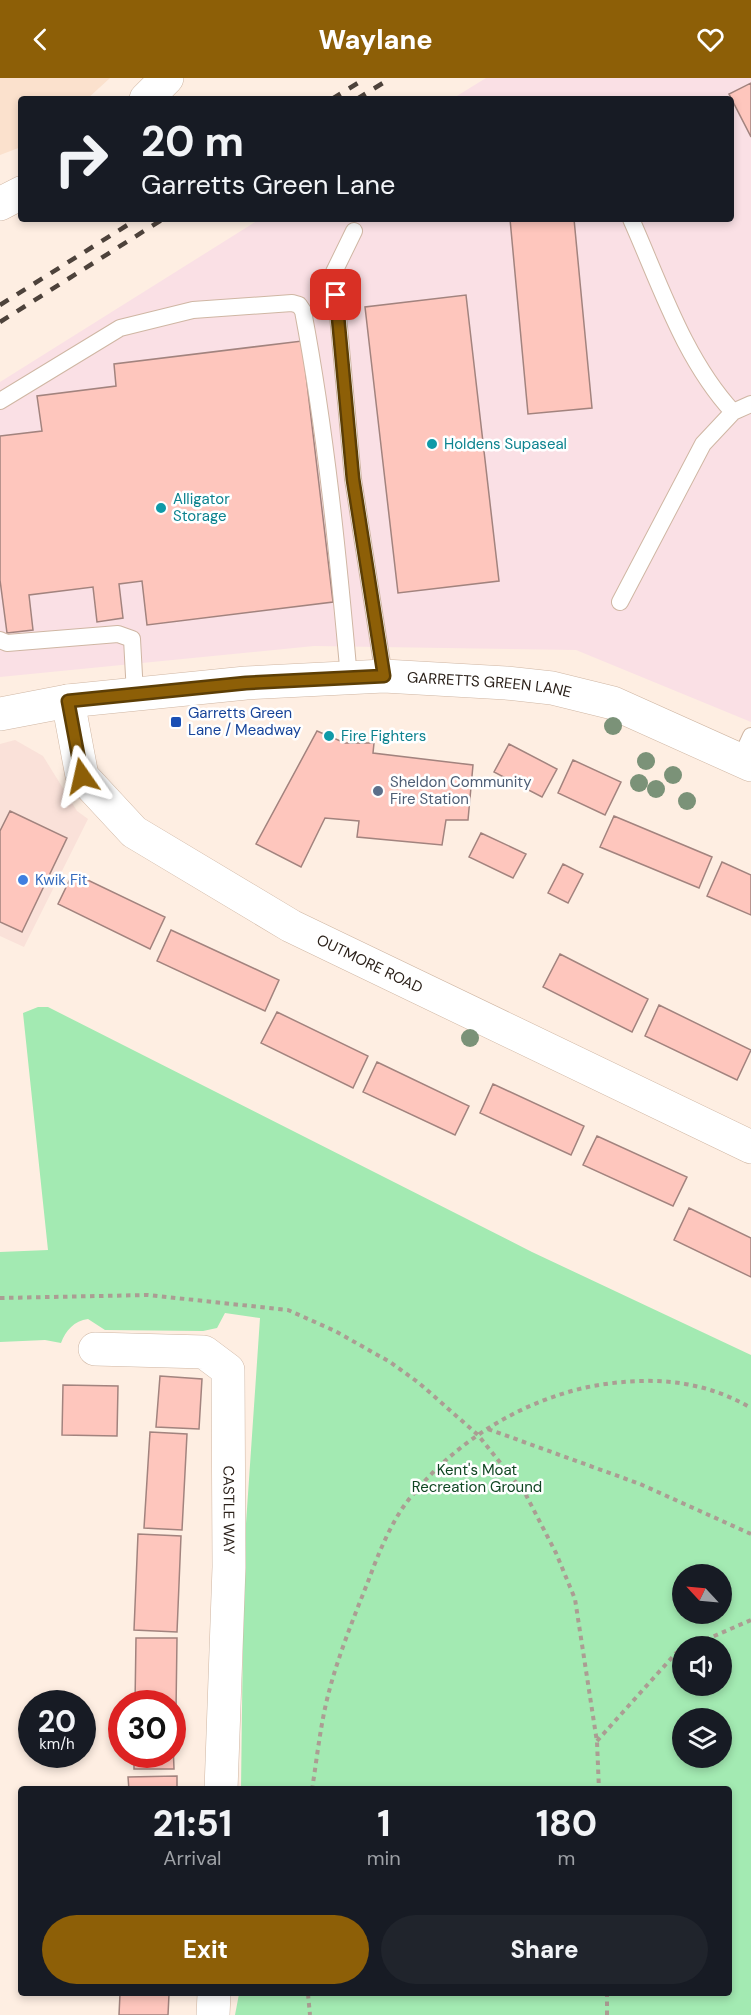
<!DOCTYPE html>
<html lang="en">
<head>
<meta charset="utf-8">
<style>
	body { margin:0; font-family:"DM Sans",sans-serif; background:#20242c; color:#f1f3f6; height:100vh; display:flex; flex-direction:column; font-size:22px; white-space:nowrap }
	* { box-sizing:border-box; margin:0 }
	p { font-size:20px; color:#9ea1a6 }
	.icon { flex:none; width:33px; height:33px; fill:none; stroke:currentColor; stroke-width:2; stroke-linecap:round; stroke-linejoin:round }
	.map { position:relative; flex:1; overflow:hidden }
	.details { position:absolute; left:18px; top:1708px; width:714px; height:210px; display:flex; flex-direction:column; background:#171b24; border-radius:6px; box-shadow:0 3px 9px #0003 }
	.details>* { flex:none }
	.guide { position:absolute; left:18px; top:18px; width:716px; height:126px; border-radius:6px; box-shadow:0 3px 9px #0003; background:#171b24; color:#f1f3f6; overflow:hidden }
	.needle { width:39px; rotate:296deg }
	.buttons { position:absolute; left:672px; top:1486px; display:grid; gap:12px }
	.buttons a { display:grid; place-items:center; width:60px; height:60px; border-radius:50%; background:#171b24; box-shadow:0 3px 9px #0003; font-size:30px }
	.speed { position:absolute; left:18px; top:1612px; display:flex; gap:12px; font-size:30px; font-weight:700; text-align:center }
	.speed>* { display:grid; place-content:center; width:78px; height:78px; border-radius:50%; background:#171b24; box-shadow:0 3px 9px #0003; line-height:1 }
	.speed small { font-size:15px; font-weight:400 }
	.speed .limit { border:9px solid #d22; background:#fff; color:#111 }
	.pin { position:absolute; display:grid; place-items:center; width:51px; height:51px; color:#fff; margin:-26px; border-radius:12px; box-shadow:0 3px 9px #0006 }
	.me { position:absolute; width:66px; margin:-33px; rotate:349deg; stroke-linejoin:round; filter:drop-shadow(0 0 4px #0008) }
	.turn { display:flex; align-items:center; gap:21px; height:126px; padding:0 24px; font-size:27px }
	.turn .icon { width:78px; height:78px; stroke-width:2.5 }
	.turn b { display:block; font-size:42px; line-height:51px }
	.eta { display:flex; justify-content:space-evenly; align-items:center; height:102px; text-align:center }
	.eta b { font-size:36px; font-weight:800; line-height:42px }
	.button { display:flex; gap:12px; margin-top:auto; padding:12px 24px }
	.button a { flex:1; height:69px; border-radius:36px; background:#8d5f07; color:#fff; font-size:24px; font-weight:800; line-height:69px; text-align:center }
	.button a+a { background:#20242c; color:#f1f3f6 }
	header { display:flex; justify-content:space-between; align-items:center; height:78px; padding:0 24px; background:#8d5f07; color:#fff; font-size:27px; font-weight:800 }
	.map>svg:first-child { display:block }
	.commercial { fill:#fae1d9 }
	.industrial { fill:#fae0e5 }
	.built { fill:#fbe1cd }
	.green { fill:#a3eab2; fill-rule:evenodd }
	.building { fill:#fec6bd; stroke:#a2837e; stroke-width:1.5 }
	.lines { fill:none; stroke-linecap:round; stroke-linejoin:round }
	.service-casing { stroke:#cfb6a3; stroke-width:18 }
	.minor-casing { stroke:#cfb6a3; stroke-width:34 }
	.tertiary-casing { stroke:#cfb6a3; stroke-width:34 }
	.path { stroke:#ab9d93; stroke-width:4; stroke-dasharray:4.5 4.5; stroke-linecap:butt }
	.service { stroke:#fff; stroke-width:16 }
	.minor { stroke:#fff; stroke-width:33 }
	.tertiary { stroke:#fff; stroke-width:33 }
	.rail { stroke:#4d423b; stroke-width:4.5; stroke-dasharray:10 10; stroke-linecap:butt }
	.tree { fill:#7b9278 }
	.route-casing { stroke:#5c3e05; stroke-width:15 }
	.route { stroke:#8d5f07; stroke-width:10 }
	.culture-dot { fill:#0f9aa8; stroke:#fff; stroke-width:2 }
	.transit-dot { fill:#1a4fb4; stroke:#fff; stroke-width:2 }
	.service-dot { fill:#5c6f8a; stroke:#fff; stroke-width:2 }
	.shop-dot { fill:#3f7fe0; stroke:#fff; stroke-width:2 }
	.labels { text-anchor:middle; stroke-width:5; stroke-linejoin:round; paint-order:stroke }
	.culture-label { font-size:15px; fill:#0d838f; stroke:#fff; text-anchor:start }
	.street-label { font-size:15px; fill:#2b211a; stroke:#fff }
	.transit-label { font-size:15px; fill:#164399; stroke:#fff; text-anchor:start }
	.service-label { font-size:15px; fill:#4e5e75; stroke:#fff; text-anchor:start }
	.shop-label { font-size:15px; fill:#366cbe; stroke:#fff; text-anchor:start }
	.park-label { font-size:15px; fill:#0f4622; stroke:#fff }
</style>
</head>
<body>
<header><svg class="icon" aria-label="back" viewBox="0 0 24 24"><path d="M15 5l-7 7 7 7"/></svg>Waylane<svg class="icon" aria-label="heart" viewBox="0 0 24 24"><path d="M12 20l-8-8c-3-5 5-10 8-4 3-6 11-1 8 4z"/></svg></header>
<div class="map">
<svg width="751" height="1937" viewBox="0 0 751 1937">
	<rect width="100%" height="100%" fill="#feeee2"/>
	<path class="commercial" d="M15 662 43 678 77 733 88 741 24 869 0 858V666Z"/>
	<path class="industrial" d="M486 0H751V644L576 572 314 568 0 599V304L260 141H730V21H452Z"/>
	<path class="built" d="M0 0H110L87 21H21V69L0 77Z"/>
	<path class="green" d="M38 929H48L532 1174 751 1277V1937H235L239 1916H729V1712L241 1711 244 1475 260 1240 225 1235 217 1250 203 1253 105 1252 88 1241C74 1243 66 1252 61 1265L45 1262 0 1264V1174L48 1172 23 935ZM682 1497H722V1536H682ZM682 1569H722V1608H682ZM682 1641H722V1680H682Z"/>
	<path class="building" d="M751 5V59L729 16Z
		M510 141H574L592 330 528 336Z
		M466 217 499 503 398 515 365 229Z
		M302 263 333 524 147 547 142 503 119 506 123 540 97 544 93 509 29 517 33 552 7 555 0 502V358L42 353 37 318 116 308 114 286Z
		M317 653 345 665H374L373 675 473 687 468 742H446L442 767 357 759 359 743 325 740 301 789 256 766Z
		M509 666 557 691 542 719 494 694Z
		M573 682 621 704 605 737 558 715Z
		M10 733 67 760 22 854 0 844V753Z
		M614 738 712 779 699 810 600 769Z
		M481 755 526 776 513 800 469 779Z
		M722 784 751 797V837L707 818Z
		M563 786 583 796 568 825 548 815Z
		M73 795 165 839 150 871 58 826Z
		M171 852 279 902 265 933 157 883Z
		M560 876 648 921 632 954 543 909Z
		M659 927 751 972 737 1002 645 958Z
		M277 934 368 978 353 1010 261 965Z
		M377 984 469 1028 455 1057 363 1014Z
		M493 1006 584 1048 571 1077 480 1035Z
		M597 1058 687 1099 673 1128 583 1087Z
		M689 1130 751 1160V1199L674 1162Z
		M160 1298 202 1301 199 1351 156 1349Z
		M63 1307 118 1308 117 1358 62 1357Z
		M150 1354 187 1356 182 1452 144 1450Z
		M138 1456 181 1458 177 1554 134 1552Z
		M136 1560H177L176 1633H172V1626H135Z
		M172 1639 174 1691H134V1677H172Z
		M177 1698V1712H129L128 1699Z
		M120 1916H169L168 1937H119Z"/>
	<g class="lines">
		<defs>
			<path id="service" d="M631 141C660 206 684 281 733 334
				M354 153 334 194 353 401 384 598
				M0 323 120 250 193 232 292 225 299 227 303 233C326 354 338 477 349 600
				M620 524 703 366 733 334 751 326
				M0 562 7 565 118 556 132 561 135 616
				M740 682 751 658"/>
			<g id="minor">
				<path d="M146 21 167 0"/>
				<path d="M0 126 21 115"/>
				<path id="s1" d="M68 623 82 698 134 754 291 848 751 1069"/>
				<path id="s2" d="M95 1271 204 1274 228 1292 229 1489 221 1712"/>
				<path d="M213 1937 214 1916"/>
			</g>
			<g id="tertiary">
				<path id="s3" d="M0 636 68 623 246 605 384 598 506 605 552 610 613 625 751 687"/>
			</g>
		</defs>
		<use href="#service" class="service-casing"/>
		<use href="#minor" class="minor-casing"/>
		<use href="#tertiary" class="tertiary-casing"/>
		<path class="path" d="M0 1220 148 1217 288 1232 335 1253 390 1284 419 1305 478 1357 526 1417 556 1475 575 1521 597 1664 599 1712
			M488 1351 640 1406 751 1456
			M689 1569 751 1542
			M597 1663 676 1575 682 1572
			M312 1712C316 1686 319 1660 324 1635 333 1590 352 1544 369 1501 379 1474 392 1442 410 1420 455 1364 519 1324 588 1309 645 1298 700 1300 751 1330
			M308 1916 310 1937
			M607 1937V1916"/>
		<use href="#service" class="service"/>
		<use href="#minor" class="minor"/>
		<use href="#tertiary" class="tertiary"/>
		<path class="rail" d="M332 21 366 0
			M357 21 391 0
			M0 227 137 141
			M0 244 163 141"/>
	</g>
	<g class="tree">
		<circle cx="613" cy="648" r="9"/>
		<circle cx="646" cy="683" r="9"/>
		<circle cx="673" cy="697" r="9"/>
		<circle cx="639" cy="705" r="9"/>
		<circle cx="656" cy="711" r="9"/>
		<circle cx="687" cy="723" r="9"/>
		<circle cx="470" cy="960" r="9"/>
	</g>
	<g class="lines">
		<defs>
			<path id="route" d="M82 698 68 623 246 605 384 598 353 401 336 217"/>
		</defs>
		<use href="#route" class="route-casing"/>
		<use href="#route" class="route"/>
	</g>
	<g class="culture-dot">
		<circle cx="432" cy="366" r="6"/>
		<circle cx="161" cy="430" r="6"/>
		<circle cx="329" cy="658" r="6"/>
	</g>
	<rect class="transit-dot" x="170" y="638" width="12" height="12" rx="3"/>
	<circle class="service-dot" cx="378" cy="713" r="6"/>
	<circle class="shop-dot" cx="23" cy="802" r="6"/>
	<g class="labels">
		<g class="culture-label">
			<text x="444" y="371">Holdens Supaseal</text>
			<text x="173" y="426">Alligator<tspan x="173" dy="17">Storage</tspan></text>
			<text x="341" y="663">Fire Fighters</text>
		</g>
		<g class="street-label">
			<text dy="5" stroke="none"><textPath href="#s3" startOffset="492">GARRETTS GREEN LANE</textPath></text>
			<text dy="5" stroke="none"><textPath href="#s1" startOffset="423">OUTMORE ROAD</textPath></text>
			<text dy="5" stroke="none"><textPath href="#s2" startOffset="279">CASTLE WAY</textPath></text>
		</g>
		<g class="transit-label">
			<text x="188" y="640">Garretts Green<tspan x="188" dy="17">Lane / Meadway</tspan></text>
		</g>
		<g class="service-label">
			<text x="390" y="709">Sheldon Community<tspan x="390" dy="17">Fire Station</tspan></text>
		</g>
		<g class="shop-label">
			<text x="35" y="807">Kwik Fit</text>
		</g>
		<g class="park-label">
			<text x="477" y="1397">Kent's Moat<tspan x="477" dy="17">Recreation Ground</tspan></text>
		</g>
	</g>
</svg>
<div class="buttons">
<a><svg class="needle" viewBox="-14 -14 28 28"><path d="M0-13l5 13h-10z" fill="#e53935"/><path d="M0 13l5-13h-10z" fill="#9ea1a6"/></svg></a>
<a><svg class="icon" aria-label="sound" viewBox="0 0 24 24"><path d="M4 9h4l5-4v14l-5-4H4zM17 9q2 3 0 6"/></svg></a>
<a><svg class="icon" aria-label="layers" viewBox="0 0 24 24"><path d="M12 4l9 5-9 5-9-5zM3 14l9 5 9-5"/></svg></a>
</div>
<div class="speed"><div>20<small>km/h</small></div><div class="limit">30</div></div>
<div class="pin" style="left:336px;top:217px;background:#d93025"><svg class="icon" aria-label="arrive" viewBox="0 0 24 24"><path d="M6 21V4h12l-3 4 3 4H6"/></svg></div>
<svg class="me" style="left:82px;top:698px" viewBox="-20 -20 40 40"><path d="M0-17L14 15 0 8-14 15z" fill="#8d5f07" stroke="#fff" stroke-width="4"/></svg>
<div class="guide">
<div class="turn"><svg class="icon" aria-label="right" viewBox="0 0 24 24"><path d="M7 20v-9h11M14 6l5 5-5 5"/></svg><div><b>20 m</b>Garretts Green Lane</div></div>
</div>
<section class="details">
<div class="eta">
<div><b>21:51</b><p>Arrival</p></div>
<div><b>1</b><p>min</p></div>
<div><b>180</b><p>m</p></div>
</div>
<div class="button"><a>Exit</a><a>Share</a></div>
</section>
</div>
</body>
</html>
